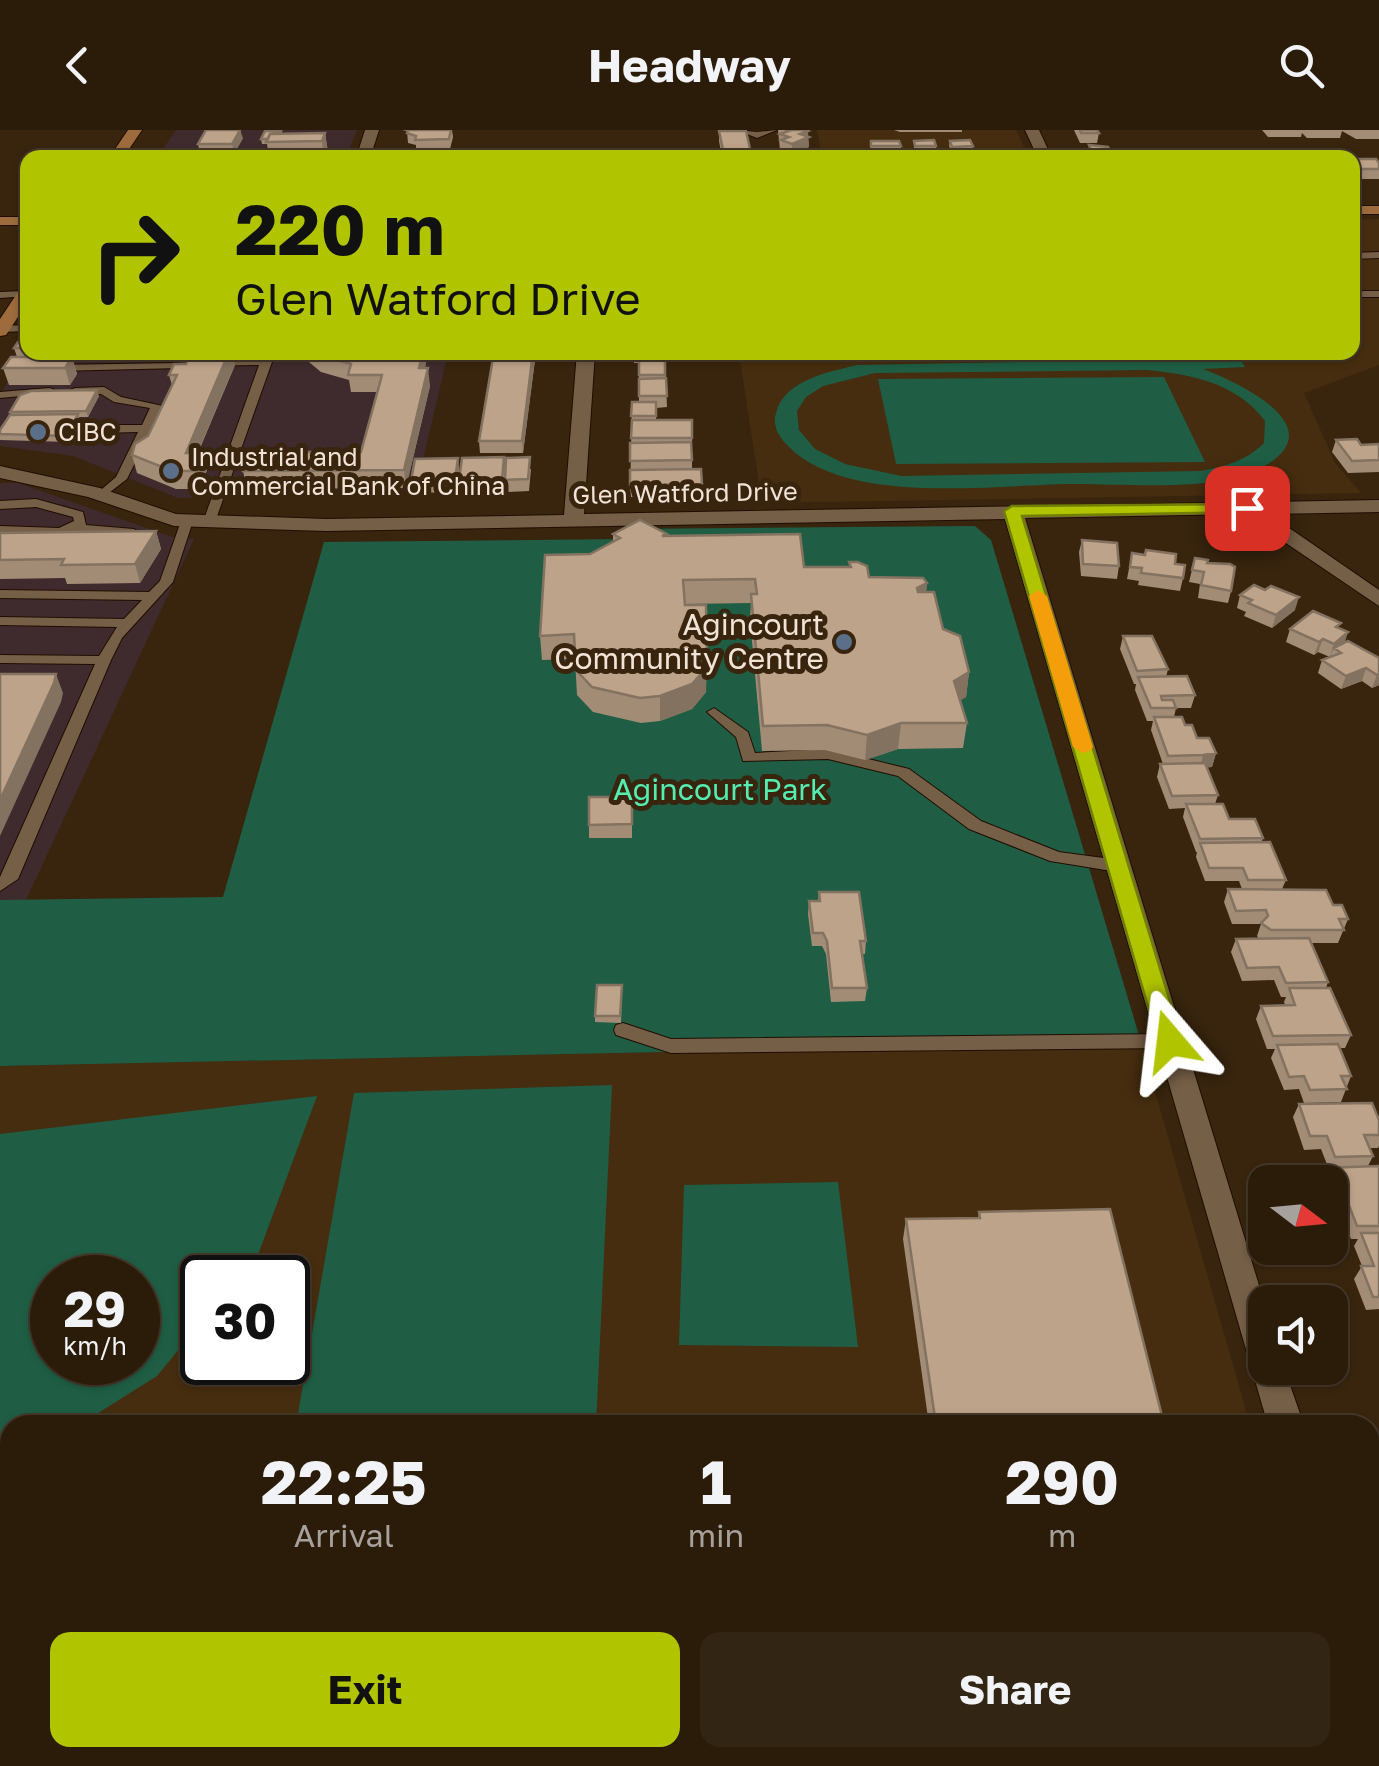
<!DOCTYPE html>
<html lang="en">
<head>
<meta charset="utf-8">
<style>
	body { margin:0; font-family:"Golos Text",sans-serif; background:#332513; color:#f1f3f6; height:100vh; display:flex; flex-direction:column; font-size:38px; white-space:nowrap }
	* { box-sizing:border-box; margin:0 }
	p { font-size:32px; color:#a6a19c }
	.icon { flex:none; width:55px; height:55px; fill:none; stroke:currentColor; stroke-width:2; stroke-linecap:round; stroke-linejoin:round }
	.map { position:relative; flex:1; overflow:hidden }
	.details { position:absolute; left:0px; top:1285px; width:1380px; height:352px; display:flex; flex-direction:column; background:#2b1c0a; border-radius:30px 30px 0 0; box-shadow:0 2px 8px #0004,0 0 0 2px #473a2b }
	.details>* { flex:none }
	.top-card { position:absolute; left:20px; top:20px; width:1340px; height:210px; border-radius:20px; box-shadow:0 2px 8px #0004,0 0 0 2px #473a2b; background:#b0c500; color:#111; overflow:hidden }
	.needle { width:65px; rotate:106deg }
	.controls { position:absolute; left:1248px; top:1035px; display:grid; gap:20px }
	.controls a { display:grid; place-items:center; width:100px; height:100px; border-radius:20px; background:#2b1c0a; box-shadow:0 2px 8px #0004,0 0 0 2px #473a2b; font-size:50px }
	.speed { position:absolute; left:30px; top:1125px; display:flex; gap:20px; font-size:50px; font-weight:700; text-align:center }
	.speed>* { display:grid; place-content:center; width:130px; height:130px; border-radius:50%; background:#2b1c0a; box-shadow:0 2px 8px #0004,0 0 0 2px #473a2b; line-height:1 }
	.speed small { font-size:25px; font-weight:400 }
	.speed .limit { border:5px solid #111; border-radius:15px; background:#fff; color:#111 }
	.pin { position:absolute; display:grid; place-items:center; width:85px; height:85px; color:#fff; margin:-42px; border-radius:20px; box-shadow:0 5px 15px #0006 }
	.me { position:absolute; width:110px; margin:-55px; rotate:343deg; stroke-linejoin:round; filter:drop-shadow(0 0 8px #0008) }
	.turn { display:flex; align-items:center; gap:35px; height:210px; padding:0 50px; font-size:45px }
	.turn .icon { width:130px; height:130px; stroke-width:2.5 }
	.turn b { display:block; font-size:70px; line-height:85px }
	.eta { display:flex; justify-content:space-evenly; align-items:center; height:170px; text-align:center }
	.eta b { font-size:60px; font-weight:700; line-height:70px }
	.cta { display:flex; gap:20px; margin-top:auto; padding:20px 50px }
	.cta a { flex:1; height:115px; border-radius:20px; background:#b0c500; color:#111; font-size:40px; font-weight:700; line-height:115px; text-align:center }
	.cta a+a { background:#332513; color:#f1f3f6 }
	header { display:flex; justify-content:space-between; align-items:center; height:130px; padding:0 50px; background:#2b1c0a; font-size:45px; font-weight:700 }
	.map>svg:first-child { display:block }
	.commercial { fill:#3f2b2d }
	.built { fill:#462d0f; fill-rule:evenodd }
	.green { fill:#1f5e45; fill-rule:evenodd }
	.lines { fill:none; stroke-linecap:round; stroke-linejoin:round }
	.service-casing { stroke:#200d00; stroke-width:2 }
	.minor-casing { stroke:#200d00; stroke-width:2 }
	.secondary-casing { stroke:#200d00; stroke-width:2 }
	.service { fill:#765f47; fill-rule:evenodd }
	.minor { fill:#765f47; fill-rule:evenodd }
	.secondary { fill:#9e6c3c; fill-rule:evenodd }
	.wall { fill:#a38c76 }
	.shaded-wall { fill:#847260 }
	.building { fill:#bda389; stroke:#847260; stroke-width:2.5 }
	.route { fill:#b0c500; stroke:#728000; stroke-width:2.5 }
	.slow { fill:#f59e0b }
	.service-dot { fill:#5c6f8a; stroke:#39250e; stroke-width:4 }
	.labels { text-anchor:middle; stroke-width:10; stroke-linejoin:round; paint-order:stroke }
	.far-poi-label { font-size:25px; fill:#f1e3d5; stroke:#39250e; text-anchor:start }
	.far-street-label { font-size:25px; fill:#f1e3d5; stroke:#39250e }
	.poi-label { font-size:30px; fill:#f1e3d5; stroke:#39250e; text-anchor:end }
	.park-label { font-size:30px; fill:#54ecb0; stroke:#39250e }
</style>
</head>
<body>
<header><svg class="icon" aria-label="back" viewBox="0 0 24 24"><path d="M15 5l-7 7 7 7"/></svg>Headway<svg class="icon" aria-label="search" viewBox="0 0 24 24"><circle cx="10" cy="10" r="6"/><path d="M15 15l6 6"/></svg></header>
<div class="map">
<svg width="1379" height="1636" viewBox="0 0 1379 1636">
	<rect width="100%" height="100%" fill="#39250e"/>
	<path class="commercial" d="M176 0H357L349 20 265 21 262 28H157Z
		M27 218 28 222 448 223 415 364 178 368 73 326 0 316V265Z
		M0 353H18L172 407 194 409 26 770H0Z"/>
	<path class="built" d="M817 0H1016L1029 27H822Z
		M1379 89V235L1304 263 1335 333 1361 363 762 373 739 223 1352 222 1353 90Z
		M1141 912 1250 1295H10V1628H1345L1347 1636H0V936ZM52 1148H138V1232H52ZM202 1148H288V1232H202Z"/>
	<path class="green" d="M1239 228 1245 237 1203 239C1240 253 1338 299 1259 339 1212 363 1123 353 1070 354 993 355 846 376 788 316 779 307 772 296 776 283 784 250 829 242 857 235ZM1146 240C1191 244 1237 253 1265 291L1264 313C1246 331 1226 336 1201 341L901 346 845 334 815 319 799 300 797 281 806 267 823 256 875 243Z
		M1164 247 1205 332 896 334 878 249Z
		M975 396 991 410 1141 912 0 936V770L223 767 324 412 627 409 630 399Z
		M612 955 596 1295H296L354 963Z
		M317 966 259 1122 238 1147 202 1148V1191L157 1246 79 1295H10V1339L0 1345V1004ZM52 1148H138V1232H52Z
		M838 1052 858 1217 679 1215 684 1055Z"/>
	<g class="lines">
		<defs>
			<path id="service" d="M737 0 757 2 777 0 757 8Z
				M1379 122V128L1352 129V123Z
				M1352 161H1379V167H1352Z
				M0 162 24 161 28 162V166L0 168Z
				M28 195V201L0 202V196Z
				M191 222H202L199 230 266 229 272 232 215 392 209 396 203 392 259 235 192 236 186 233Z
				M177 233 181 234V238L55 241 49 238 55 235Z
				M104 257 121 267 163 276 127 349 101 369 95 365 116 347 138 302 99 303 93 299 99 295H142L150 278 114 272 101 264H75L69 261 75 258Z
				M49 258 53 259V263L0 268V262Z
				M36 369 83 382 86 395 134 399 140 403 134 407 72 402 61 406 0 404V396L59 398 74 391 73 387 36 377 0 379V371Z
				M187 387 193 391 173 452 122 508 111 530 18 749 0 761V747L95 534 0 533V525L99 526 117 497 0 495V487L124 489 142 470 0 468V460L149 462 160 451 181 391Z
				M714 578 748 602 755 623 828 619 909 639 981 691 1059 722 1118 730 1126 736 1118 742 1050 731 969 699 898 646 828 629 743 631 736 607 707 582Z
				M623 893 671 909 1170 904 1177 906 1179 911 1177 916 1170 918 671 923 616 905 614 900 616 895Z
				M1379 1612V1636L1361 1635 1357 1628H1370V1613Z
				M956 1628H1269L1266 1636H959Z"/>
			<path id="minor" d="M365 0H379L370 28H356Z
				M1025 0H1039L1052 28H1038Z
				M577 222H595L584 384 1379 370V382L1269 384 1379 460V476L1243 384 1025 388 1265 1175V1238H1284L1304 1295H1268L1005 389 326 401 174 396 88 367 0 348V336L100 358 176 384 326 389 564 385Z
				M1370 1523 1379 1527V1589L1370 1585Z"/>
			<path id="secondary" d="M128 0H142L123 28H109Z
				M1352 76H1379V84H1352Z
				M0 87H28V95H0Z
				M28 154V172L6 205 0 206V189L22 156Z"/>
		</defs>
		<use href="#service" class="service-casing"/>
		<use href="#minor" class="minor-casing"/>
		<use href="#secondary" class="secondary-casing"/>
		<use href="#service" class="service"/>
		<use href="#minor" class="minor"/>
		<use href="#secondary" class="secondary"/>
	</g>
	<path class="wall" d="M402 0H452L453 7 450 19H416V15L408 13 407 1Z
		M778 0H807L809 17 792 24 780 20Z
		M962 0V2H900L894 0Z
		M1074 0H1097L1099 3 1097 13H1080Z
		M1262 0H1379V9H1356L1342 1 1340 8H1307L1302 3 1301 7H1268Z
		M719 1 750 19 776 28H722L719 11Z
		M281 3H325L328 22 326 28H269L267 14H262L261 9Z
		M243 8 234 24H200L198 14Z
		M871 11 901 16V21H870Z
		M914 11 936 16V21H914Z
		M950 11 973 16 972 21 952 22 949 16Z
		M1089 15 1114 28H1089L1088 24Z
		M1352 29 1379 33V49H1352Z
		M28 212V222H75L72 227 77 244 70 255H9L3 238 17 227 14 218Z
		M275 222H428L425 238 430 256 406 358 247 359 243 341 361 322 378 262H351L349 250 321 242 298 223Z
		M536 222 523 323H480L479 311Z
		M634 222H658V228H665L667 277 656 278V290H692V339H701L702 366 630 367 632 272H639V233H634Z
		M1063 222H1144L1143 226H1065Z
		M235 235 198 323 207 340 199 359H176L137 343 132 325 148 306 172 255 169 245Z
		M99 266 88 287H79L80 290 68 312 0 310V300L11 285 10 282Z
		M1336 310 1361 315 1379 314V342L1348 343 1332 322Z
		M504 327 505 339H531L529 361 506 362 505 345 503 362 460 363 459 350Z
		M458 328 459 340 456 362 412 363 411 351Z
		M156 401 161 419 140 453 67 454 65 448 0 449V403Z
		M613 404 667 406 804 437H849V432L869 447 927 453 926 462 943 499 969 542 966 567 960 570 967 593 963 618 898 619 865 630 825 620 762 621 750 489 751 473 684 474 706 562 692 579 660 591 641 593 593 582 577 565 575 529 542 530 540 506 590 424 613 411Z
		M1082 410 1119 436 1117 449 1081 446 1079 422Z
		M1132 423 1175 434 1183 448 1180 461 1138 455 1139 451 1127 449Z
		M1195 428 1207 433 1231 461 1228 473 1198 468 1200 454 1189 452Z
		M1240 465 1295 480 1272 498 1244 486 1246 482 1237 478Z
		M1290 499H1340L1345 512 1379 528V555L1372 558 1362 551 1341 559 1318 543 1322 530 1331 527V525L1330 527 1318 522 1314 525 1286 512Z
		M1123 506 1168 539 1166 547 1195 565 1191 578H1176L1174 587 1216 623 1212 637H1207L1218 665 1215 674 1229 689 1263 708 1261 713 1286 750 1282 759 1333 775 1348 789 1338 813H1311L1328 852 1326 858 1351 905 1345 918H1340L1351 946 1341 972 1304 973 1299 959 1284 960 1271 928 1275 919H1267L1256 889 1261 876 1285 875 1284 872 1286 867H1281L1274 850 1242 851 1231 822 1236 809H1259L1257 806 1261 794H1232L1224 772 1228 759H1242L1239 751H1205L1196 727 1197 722H1196L1183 687 1185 678 1169 679 1157 647 1160 634H1163L1151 600 1153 591H1147L1135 560 1136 554H1134L1120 519Z
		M632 667V708H589V695Z
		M819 762 866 811 865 824H862L867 858 865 871 831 872 826 824 822 816H812L808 784 809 771H818Z
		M622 862 621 893 595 892V886Z
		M1299 974 1379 990V1016L1378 1018H1370L1373 1026 1368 1036H1379V1179L1366 1180 1354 1149 1362 1136 1354 1116 1358 1109H1351L1339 1078H1330V1052H1318L1317 1051 1323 1038 1328 1037 1321 1019 1304 1020 1293 987Z
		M979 1082 1163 1290 1161 1295H929L903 1109 906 1089 978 1088Z"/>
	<path class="shaded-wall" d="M240 0 243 8 234 24 232 14Z
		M808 1 809 17 792 24V14L799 2Z
		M325 3 328 22 326 28H324L322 11Z
		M69 222H75L72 227 77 244 70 255 65 238 70 229Z
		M229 222H232L235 235 190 340 186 323Z
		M423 222H428L421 256 419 238Z
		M533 222H536L523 323 522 311Z
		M428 238 430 256 406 358 404 340Z
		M97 260 99 266 88 287 86 281Z
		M78 284 80 290 68 312 66 306Z
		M203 323 207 340 199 359 195 341Z
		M458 328 459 340 456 362 455 350Z
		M156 401 161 419 140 453 135 434Z
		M927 453 924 478 917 458Z
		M1299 467 1295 480 1272 498 1276 485Z
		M1348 502 1344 515 1334 518 1330 527 1334 514Z
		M1323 509 1318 522 1314 525 1319 512Z
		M707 537 706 562 692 579 660 591V566Z
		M1366 538 1362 551 1341 559 1346 546Z
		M969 542 966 567 951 576 954 551Z
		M56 544 63 563 61 572 0 706V670Z
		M1379 544V555L1372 558 1377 545Z
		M901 593 898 619 865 630 867 605Z
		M1216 623 1212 637 1200 639 1203 625Z"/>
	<path class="building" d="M206 0H240L232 14H198Z
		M408 0H451L449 9 415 10 416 6 407 3Z
		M785 0H805L808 1 800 4 809 7 792 14 781 10 789 7 780 4 789 1Z
		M1080 0H1097L1099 3H1081Z
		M265 1H281L280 3 270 4 268 9H261Z
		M719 1H746L750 19 776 23V28H749L748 24 723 20Z
		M325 3 322 11 266 12 270 4Z
		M934 10 936 16H915L914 11Z
		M970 10 973 16 952 17 950 11Z
		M871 11H899L901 16H871Z
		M1089 15 1108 17 1114 28H1095Z
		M427 23V28H394V26Z
		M1352 29H1376L1379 33V39H1352Z
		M18 212H28V218H14Z
		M191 222H229L186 323H203L198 335 195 341H172L132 325 135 314 148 306 177 245H169L174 234H186Z
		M315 222H423L419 238H428L404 340 243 341 250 322H361L382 245H348L351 234 318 225Z
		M494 222H533L522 311H479Z
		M11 227H72L65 238H3Z
		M639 228H665V245H639Z
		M666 248 667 266H639V249Z
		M97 260 86 281 10 282 20 265 31 261Z
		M632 272H656V286H631Z
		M78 284 66 306 0 304V300L10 285Z
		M632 290H692V308H631Z
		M1357 309 1361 315 1379 314V330L1352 331 1336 310Z
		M691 312 692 330 630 331V313Z
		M504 327 502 350H459L462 328Z
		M530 327 528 349 505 350 506 328Z
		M458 328 455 350 411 351 415 329Z
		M701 339 702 354 630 355V340Z
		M640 390 667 404 662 406 800 404 804 437H851L849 432H858L867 436 869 447 923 448 927 453 917 458 918 462H934L943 499 960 506 969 542 954 551 967 593H901L867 605 827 595 763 596 751 464H757L755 449 683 450 685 475H706L707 537 692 554 660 566 640 568 592 557 576 540 574 504 540 506 545 425 590 424 620 408 613 404Z
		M156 401 135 434 61 435 64 429 0 430V403Z
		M1082 410 1117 413 1119 436 1083 434Z
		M1146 420 1176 424 1175 434 1185 435 1183 448 1141 443 1142 438 1130 437 1132 423 1145 425Z
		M1195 428 1208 430 1207 433 1230 434 1235 437 1231 461 1201 455 1204 442 1192 440Z
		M1254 455 1265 460 1271 456 1299 467 1276 485 1248 473 1252 470 1240 465Z
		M1313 481 1341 493 1336 497 1348 502 1334 514 1323 509 1319 512 1290 499Z
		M1123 506H1152L1168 539 1137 541Z
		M1348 511 1379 528V544L1377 545 1366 538 1346 546 1322 530 1341 523 1334 518Z
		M0 544H56L54 553 0 670Z
		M1187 546 1195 565 1161 566 1162 570H1173L1176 578H1151L1138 547Z
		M1154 587H1182L1185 595H1192L1197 608H1209L1216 623 1203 625 1168 626Z
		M1205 633 1218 665 1172 666 1160 634Z
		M589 667H632V694L589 695Z
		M1186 674H1223L1229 689H1255L1263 708 1200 709Z
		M1270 712 1286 750H1248L1243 738H1209L1200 713Z
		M1228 759 1326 760 1333 775H1342L1348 789H1339L1344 800H1271L1261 793 1268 786 1266 780 1236 781Z
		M819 762H859L866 811H860L867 858H832L827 811 823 803H813L809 771H820Z
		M1309 808 1328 852 1286 853 1279 837 1247 838 1236 809Z
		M597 855H622L620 886H595Z
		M1289 858H1330L1351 905 1273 906 1261 876 1295 875Z
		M1338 914 1351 946H1341L1347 959 1310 960 1304 946 1289 947 1277 915Z
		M1372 973 1379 990V1005H1364L1373 1026 1335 1027 1327 1006H1310L1299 974Z
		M1379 1036V1096H1357L1345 1065 1334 1066 1323 1038Z
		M1110 1079 1163 1290H1155L1156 1295H936L906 1089 980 1088 979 1082Z
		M1361 1103H1379V1167H1373L1361 1136H1374Z"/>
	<path class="route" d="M1247 374 1253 375V382L1022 386 1182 911 1170 920 1158 911 1004 381 1012 376Z"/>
	<path class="slow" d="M1038 460 1047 466 1093 617 1090 621 1083 623 1073 617 1029 466Z"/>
	<g class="service-dot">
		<circle cx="38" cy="302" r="10"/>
		<circle cx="171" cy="341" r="10"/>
		<circle cx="844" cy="512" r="10"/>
	</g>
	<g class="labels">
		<g class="far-poi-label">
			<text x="58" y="311">CIBC</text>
			<text x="191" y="336">Industrial and<tspan x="191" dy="29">Commercial Bank of China</tspan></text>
		</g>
		<g class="far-street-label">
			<text transform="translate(685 363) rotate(-1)" y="9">Glen Watford Drive</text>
		</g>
		<g class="poi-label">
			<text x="824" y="505">Agincourt<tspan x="824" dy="34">Community Centre</tspan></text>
		</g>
		<g class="park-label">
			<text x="720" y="670">Agincourt Park</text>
		</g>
	</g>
</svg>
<div class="controls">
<a><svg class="needle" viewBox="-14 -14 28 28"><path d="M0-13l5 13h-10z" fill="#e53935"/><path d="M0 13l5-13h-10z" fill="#a6a19c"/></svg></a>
<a><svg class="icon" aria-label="sound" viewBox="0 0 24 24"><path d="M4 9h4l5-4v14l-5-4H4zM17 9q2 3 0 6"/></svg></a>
</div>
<div class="speed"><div>29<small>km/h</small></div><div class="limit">30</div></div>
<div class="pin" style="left:1247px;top:378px;background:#d93025"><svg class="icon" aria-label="arrive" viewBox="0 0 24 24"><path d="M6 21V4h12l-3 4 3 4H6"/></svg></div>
<svg class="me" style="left:1170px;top:911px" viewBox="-20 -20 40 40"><path d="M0-17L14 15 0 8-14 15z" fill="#b0c500" stroke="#fff" stroke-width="4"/></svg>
<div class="top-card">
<div class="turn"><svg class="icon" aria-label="right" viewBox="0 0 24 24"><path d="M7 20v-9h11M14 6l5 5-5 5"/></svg><div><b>220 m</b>Glen Watford Drive</div></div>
</div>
<section class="details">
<div class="eta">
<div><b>22:25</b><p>Arrival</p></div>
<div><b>1</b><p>min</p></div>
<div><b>290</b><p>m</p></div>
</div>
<div class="cta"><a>Exit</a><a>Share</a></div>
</section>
</div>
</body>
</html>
